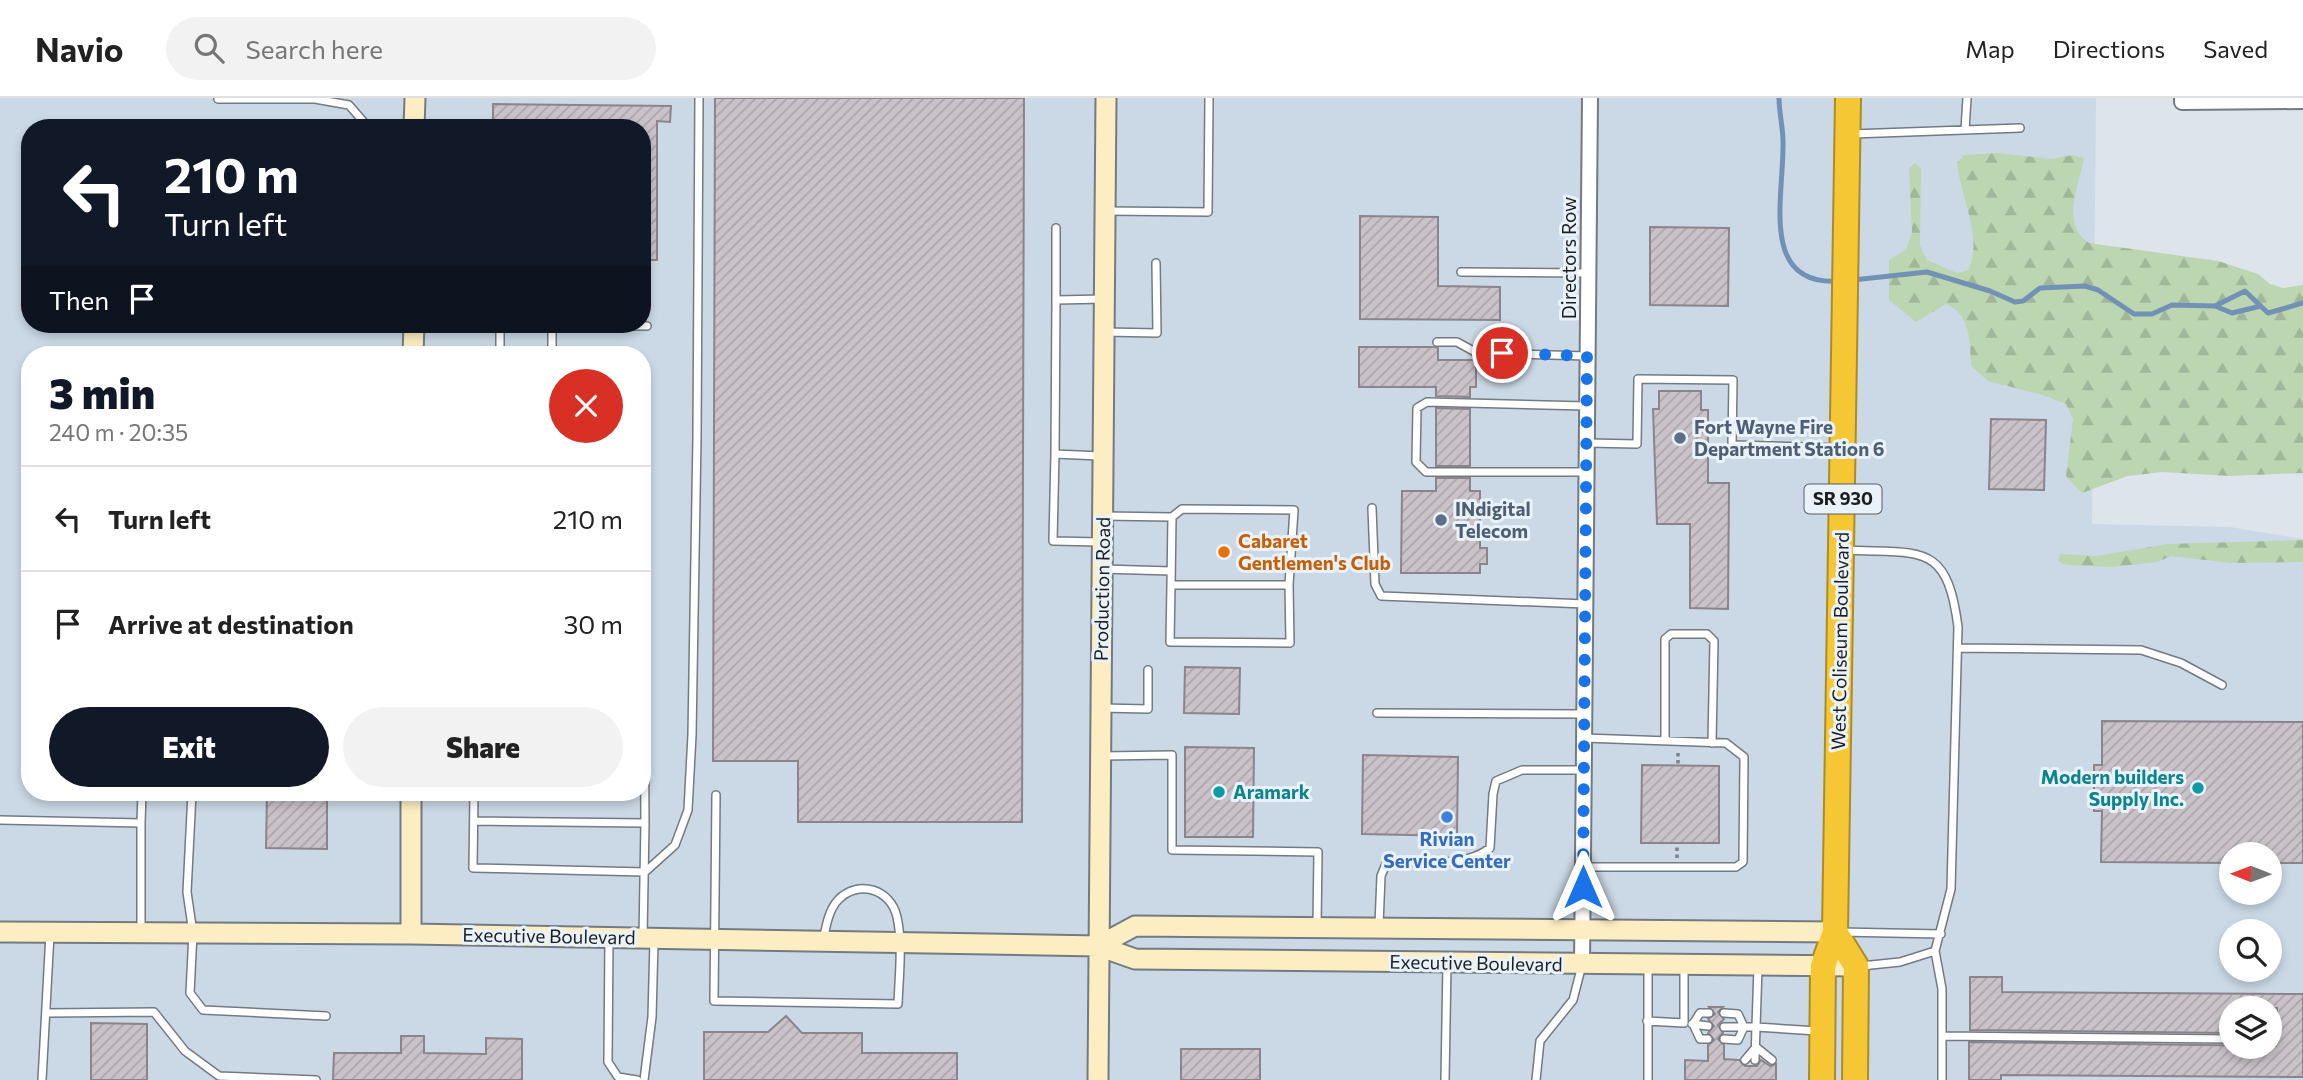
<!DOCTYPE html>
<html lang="en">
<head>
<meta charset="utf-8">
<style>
	body { margin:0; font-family:Commissioner,sans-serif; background:#f2f2f2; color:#222; height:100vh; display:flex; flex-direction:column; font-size:26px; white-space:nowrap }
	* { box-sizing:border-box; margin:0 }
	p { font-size:23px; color:#767676 }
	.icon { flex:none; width:38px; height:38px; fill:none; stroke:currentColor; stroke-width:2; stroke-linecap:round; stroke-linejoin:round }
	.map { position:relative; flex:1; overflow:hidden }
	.sheet { position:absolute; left:21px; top:248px; width:630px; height:455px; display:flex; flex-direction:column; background:#fff; border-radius:28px; box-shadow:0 4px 10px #0003 }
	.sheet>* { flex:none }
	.top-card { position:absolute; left:21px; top:21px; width:630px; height:214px; border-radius:28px; box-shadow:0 4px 10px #0003; background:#111827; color:#fff; overflow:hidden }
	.needle { width:46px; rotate:271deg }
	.controls { position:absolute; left:2219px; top:744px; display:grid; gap:14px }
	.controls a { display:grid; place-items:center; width:63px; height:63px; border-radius:50%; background:#fff; box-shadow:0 4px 10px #0003; font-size:35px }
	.pin { position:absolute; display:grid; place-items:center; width:60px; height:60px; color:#fff; margin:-30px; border:4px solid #fff; border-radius:50%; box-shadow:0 2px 7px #0007 }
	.me { position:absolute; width:77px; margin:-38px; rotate:0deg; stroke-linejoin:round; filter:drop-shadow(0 0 5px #0008) }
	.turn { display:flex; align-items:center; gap:24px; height:147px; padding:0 28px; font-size:32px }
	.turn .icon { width:91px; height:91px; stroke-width:2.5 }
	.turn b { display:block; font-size:49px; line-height:60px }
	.then { display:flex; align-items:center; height:66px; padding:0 28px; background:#0003; gap:14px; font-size:26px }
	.round { display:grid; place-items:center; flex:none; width:74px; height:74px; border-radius:37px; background:#f2f2f2 }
	.overview { display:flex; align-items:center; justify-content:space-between; height:119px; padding:0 28px }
	h1 { font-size:42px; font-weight:800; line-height:52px; color:#111827 }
	.action { display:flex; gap:14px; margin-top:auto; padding:14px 28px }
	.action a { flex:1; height:80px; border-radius:42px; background:#111827; color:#fff; font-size:28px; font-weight:800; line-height:80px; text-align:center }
	.action a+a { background:#f2f2f2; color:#222 }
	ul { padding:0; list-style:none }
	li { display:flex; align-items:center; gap:21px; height:105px; padding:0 28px; border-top:2px solid #e0e0e0 }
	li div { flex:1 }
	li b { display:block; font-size:26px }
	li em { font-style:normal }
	header { display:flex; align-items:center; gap:42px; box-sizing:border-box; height:98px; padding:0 35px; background:#fff; border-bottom:2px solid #e0e0e0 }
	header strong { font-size:33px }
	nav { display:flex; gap:38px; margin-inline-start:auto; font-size:24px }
	.search { width:490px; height:63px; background:#f2f2f2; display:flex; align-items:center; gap:18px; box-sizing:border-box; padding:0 24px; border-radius:38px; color:#767676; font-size:26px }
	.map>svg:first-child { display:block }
	.built { fill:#cbd9e6; fill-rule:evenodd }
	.forest { fill:url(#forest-firs) }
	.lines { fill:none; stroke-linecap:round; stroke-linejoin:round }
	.stream { stroke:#7292b5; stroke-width:5 }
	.building { fill:url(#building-hatch); stroke:#8b848b; stroke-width:2 }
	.lane-casing { stroke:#737a80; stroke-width:10 }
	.street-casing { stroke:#737a80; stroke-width:18 }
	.secondary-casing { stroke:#737a80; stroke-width:23 }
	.highway-casing { stroke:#a98c2d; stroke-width:28 }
	.path { stroke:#7d8286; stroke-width:3.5; stroke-dasharray:3.5 3.5; stroke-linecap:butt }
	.lane { stroke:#fff; stroke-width:7 }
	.street { stroke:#fff; stroke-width:14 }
	.secondary { stroke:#fceec2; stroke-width:19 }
	.highway { stroke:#f5c734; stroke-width:24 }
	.route { stroke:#1a73e8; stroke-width:12; stroke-dasharray:0 21.6 }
	.service-dot { fill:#5c6f8a; stroke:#eaf2f9; stroke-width:2.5 }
	.food-dot { fill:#e8710a; stroke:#eaf2f9; stroke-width:2.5 }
	.culture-dot { fill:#0f9aa8; stroke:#eaf2f9; stroke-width:2.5 }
	.shop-dot { fill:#3f7fe0; stroke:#eaf2f9; stroke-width:2.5 }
	.labels { text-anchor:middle; stroke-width:6; stroke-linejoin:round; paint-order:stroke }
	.shield { fill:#eaf2f9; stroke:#5a5e62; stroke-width:2 }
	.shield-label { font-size:18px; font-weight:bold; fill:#1c1f21 }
	.street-label { font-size:19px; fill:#1c1f21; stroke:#eaf2f9 }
	.service-label { font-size:19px; font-weight:bold; fill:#4e5e75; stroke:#eaf2f9; text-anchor:start }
	.food-label { font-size:19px; font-weight:bold; fill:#c56008; stroke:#eaf2f9; text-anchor:start }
	.culture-label { font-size:19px; font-weight:bold; fill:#0d838f; stroke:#eaf2f9; text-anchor:end }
	.shop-label { font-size:19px; font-weight:bold; fill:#366cbe; stroke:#eaf2f9 }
</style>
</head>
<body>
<header>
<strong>Navio</strong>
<div class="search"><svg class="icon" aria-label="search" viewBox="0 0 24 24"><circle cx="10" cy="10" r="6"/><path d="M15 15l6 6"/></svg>Search here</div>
<nav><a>Map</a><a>Directions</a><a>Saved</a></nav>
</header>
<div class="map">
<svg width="2303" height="982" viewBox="0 0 2303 982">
	<defs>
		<pattern id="forest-firs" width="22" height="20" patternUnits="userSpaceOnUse" patternTransform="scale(1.75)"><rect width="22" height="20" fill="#bcd6b2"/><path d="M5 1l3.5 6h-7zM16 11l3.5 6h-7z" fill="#a1b799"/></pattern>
		<pattern id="building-hatch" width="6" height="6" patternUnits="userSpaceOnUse" patternTransform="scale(1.75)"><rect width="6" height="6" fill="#c9c2c9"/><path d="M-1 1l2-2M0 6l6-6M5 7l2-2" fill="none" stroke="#aca6ac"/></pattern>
	</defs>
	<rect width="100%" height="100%" fill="#dde4eb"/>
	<path class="built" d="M0 0H2096L2092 426 2230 429 2303 441V982H0ZM30 30H642V226H30ZM30 257H642V695H30ZM2231 756H2270V794H2231ZM2231 833H2270V872H2231ZM2231 910H2270V948H2231Z"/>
	<path class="forest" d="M1998 55 2052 61 2072 57 2084 60C2079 88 2060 126 2089 145L2218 163 2258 176 2270 186 2283 190 2303 187V375L2230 378 2162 374 2128 378 2082 395 2066 378 2073 321 2066 306 2043 297 1988 283 1971 268C1970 244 1971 216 1946 206L1916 224 1889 202V162L1906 152 1912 134 1909 70 1915 65 1921 71 1920 147 1927 162 1957 175 1968 172C1984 142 1960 97 1957 65L1964 57Z
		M2303 442V464L2231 465 2171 458 2157 464 2112 469 2066 467 2058 463 2060 456 2097 458 2168 446Z"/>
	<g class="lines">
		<path class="stream" d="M1779 0C1779 16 1784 33 1783 49 1783 102 1760 189 1840 183
			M1853 182 1927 174 1990 193 2015 204 2023 203 2040 190 2085 188 2098 192 2134 216H2152L2172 207 2215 208 2245 193 2268 215 2303 205
			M2215 208 2232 215 2261 208"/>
	</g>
	<path class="building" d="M715 0H1024L1022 724H798V663H713Z
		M493 6 671 8 670 24 657 23V162H642V30H493Z
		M1360 118 1438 119V188L1500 189V222L1360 221Z
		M1650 129 1729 130 1728 208 1650 207Z
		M1359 249H1434L1438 250V262H1476V289H1470V299L1436 298V289H1359Z
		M1659 293H1701V312H1708V385H1729L1728 511 1690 510V426H1657L1653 311H1659Z
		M1436 310 1470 311V368H1436Z
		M1991 321 2046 322 2044 392 1989 391Z
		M1436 380H1470V393H1480V450H1487V466H1480V475H1401L1402 393H1436Z
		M1185 569 1240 570 1239 616 1184 615Z
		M2102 623 2303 624V765H2270V756H2231V765L2101 764 2102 713H2094V667H2102Z
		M1185 649 1254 650 1253 739H1185Z
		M1363 657 1458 659 1457 738 1362 736Z
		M1642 667 1719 668V745H1641Z
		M267 695H327V751L266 750Z
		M1970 879H2002V894L2303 896V979L2001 977V982H1969V944L2276 948 2277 934V910H2231V935L1970 932Z
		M1709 909H1723L1718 914 1724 921 1718 927 1723 935 1718 941 1724 947V961L1739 962 1745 968H1757L1761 962 1770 968 1776 966V982H1685V962L1708 963V947L1714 942 1708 935 1714 928 1708 921 1715 916Z
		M786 918 802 935H862V955H957V982H704V934H768Z
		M91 925 147 926V982H91Z
		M401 938H424V955L486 956V940L522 941V982H333L334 955H401Z
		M1181 951H1260V982H1181Z"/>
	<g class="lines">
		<defs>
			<path id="lane" d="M218 1H315L349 7 368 29H414
				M1965 32 1967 0
				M1852 36 2020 30
				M1106 113 1208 114 1209 0
				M1056 130V202
				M1461 174 1588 175
				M422 226 647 228
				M500 227V257
				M1105 234 1157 235 1156 165
				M1437 244H1457L1477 255 1587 258
				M552 257V227
				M642 303 645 725 643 839
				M1586 308 1427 304 1417 310 1416 364 1426 374H1587
				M1587 345 1637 346 1638 281 1733 282 1732 347 1840 350
				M1055 356 1056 202 1104 201
				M1100 358 1055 356 1053 443 1101 444
				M1372 410 1375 486 1381 498 1585 506
				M1182 411 1294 412 1289 487H1171L1172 419Z
				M1103 418 1172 419
				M1846 452C1921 456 1947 443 1958 529L1951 791 1935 853 1942 891V982
				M1103 471 1171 473
				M1171 487 1170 544 1290 545 1289 487
				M1958 550 2141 552 2181 565 2222 587
				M1101 610 1148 611V572
				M1377 615 1584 616
				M1665 643V541L1671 536H1707L1714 543 1712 645
				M1103 658 1172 657V752L1318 754 1317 828
				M192 695 187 794 193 835 190 895 203 912 326 918
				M474 695 473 770 645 774 675 747 688 712 692 637 697 339 699 0
				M716 697 714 903 898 906C899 878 903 846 897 819 891 791 858 781 838 802 828 813 826 829 823 843
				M0 722 141 725V834
				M474 723 645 725
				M141 725 142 695
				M1583 769H1736L1743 764 1744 659 1726 645 1584 640
				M1379 827 1381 778 1386 766 1394 763C1425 763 1465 770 1490 750L1493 696 1496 683 1522 672H1584
				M1840 834 1941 836
				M609 840 608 964 618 979 637 982
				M1861 868 1900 864 1935 853
				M1758 869 1756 929 1817 933
				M47 915 154 914 185 953 219 978 316 982
				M1647 923 1684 925V868
				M1692 926 1708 928
				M1724 929H1756L1755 962
				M1943 938 2231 941
				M1708 941H1700L1693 926 1700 915H1709
				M1724 941 1738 942 1744 929 1738 916 1724 915
				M1745 962 1756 949 1772 962
				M42 982 50 836
				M644 982 652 919 654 843
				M1445 982 1447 866
				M1536 982 1540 943 1573 902 1582 867
				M1648 982V867"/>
			<path id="street" d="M2182 0V4L2303 3
				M1582 867 1590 0"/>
			<path id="secondary" d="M414 30 415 0
				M413 257 414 226
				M0 834 411 836 1098 848 1135 861 1856 868
				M411 836V695
				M1098 848 1135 828 1835 834
				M1098 982 1106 0"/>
			<path id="highway" d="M1835 834 1856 868 1855 982
				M1822 982 1823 868 1835 834 1848 0"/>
		</defs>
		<use href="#lane" class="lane-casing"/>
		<use href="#street" class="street-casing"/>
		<use href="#secondary" class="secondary-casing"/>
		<use href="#highway" class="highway-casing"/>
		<path class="path" d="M1678 655V667
			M1677 760V745"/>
		<use href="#lane" class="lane"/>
		<use href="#street" class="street"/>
		<use href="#secondary" class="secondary"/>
		<use href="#highway" class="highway"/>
	</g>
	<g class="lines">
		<path class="route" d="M1502 255 1587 258 1583 789"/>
	</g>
	<g class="service-dot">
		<circle cx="1680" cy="340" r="7"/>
		<circle cx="1441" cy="422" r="7"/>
	</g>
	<circle class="food-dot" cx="1224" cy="454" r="7"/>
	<g class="culture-dot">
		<circle cx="2198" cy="690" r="7"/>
		<circle cx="1219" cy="694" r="7"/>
	</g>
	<circle class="shop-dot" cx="1447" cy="719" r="7"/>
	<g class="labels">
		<rect class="shield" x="1804.5" y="386.5" width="77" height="29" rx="5"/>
		<g class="shield-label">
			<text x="1843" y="407">SR 930</text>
		</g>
		<g class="street-label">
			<text transform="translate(1569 160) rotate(-90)" y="7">Directors Row</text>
			<text transform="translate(1102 491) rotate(-89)" y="7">Production Road</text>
			<text transform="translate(1840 543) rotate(-89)" y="7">West Coliseum Boulevard</text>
			<text transform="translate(549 838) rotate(1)" y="7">Executive Boulevard</text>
			<text transform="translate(1476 865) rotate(1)" y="7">Executive Boulevard</text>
		</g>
		<g class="service-label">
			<text x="1694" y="336">Fort Wayne Fire<tspan x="1694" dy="22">Department Station 6</tspan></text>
			<text x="1455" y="418">INdigital<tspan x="1455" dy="22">Telecom</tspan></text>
		</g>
		<g class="food-label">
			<text x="1238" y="450">Cabaret<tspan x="1238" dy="22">Gentlemen's Club</tspan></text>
		</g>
		<g class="culture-label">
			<text x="2184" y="686">Modern builders<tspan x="2184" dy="22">Supply Inc.</tspan></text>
			<text x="1233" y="701" text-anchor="start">Aramark</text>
		</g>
		<g class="shop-label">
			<text x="1447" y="748">Rivian<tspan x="1447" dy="22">Service Center</tspan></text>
		</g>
	</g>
</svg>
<div class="controls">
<a><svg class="needle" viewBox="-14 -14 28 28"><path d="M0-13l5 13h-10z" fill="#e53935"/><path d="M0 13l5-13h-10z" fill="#767676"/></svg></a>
<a><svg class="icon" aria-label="search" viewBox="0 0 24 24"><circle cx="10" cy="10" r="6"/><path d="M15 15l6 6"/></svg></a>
<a><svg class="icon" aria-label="layers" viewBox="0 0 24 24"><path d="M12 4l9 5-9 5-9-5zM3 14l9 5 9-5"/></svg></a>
</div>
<div class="pin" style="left:1502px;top:255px;background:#d93025"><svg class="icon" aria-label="arrive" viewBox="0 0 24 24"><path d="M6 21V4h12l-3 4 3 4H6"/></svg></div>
<svg class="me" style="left:1583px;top:789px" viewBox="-20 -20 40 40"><path d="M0-17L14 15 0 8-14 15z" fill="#1a73e8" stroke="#fff" stroke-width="4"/></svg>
<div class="top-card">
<div class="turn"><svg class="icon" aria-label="left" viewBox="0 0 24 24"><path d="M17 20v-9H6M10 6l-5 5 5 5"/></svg><div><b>210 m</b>Turn left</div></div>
<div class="then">Then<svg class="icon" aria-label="arrive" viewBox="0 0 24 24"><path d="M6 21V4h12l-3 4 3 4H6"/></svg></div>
</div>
<section class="sheet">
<div class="overview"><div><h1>3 min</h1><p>240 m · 20:35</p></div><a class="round" style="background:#d93025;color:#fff"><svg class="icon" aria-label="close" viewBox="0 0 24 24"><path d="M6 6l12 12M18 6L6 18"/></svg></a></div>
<ul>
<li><svg class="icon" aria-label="left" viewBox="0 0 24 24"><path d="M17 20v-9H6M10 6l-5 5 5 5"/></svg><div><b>Turn left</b></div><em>210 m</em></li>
<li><svg class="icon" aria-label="arrive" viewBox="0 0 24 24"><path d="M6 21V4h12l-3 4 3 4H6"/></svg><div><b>Arrive at destination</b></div><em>30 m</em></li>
</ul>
<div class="action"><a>Exit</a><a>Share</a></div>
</section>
</div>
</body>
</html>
